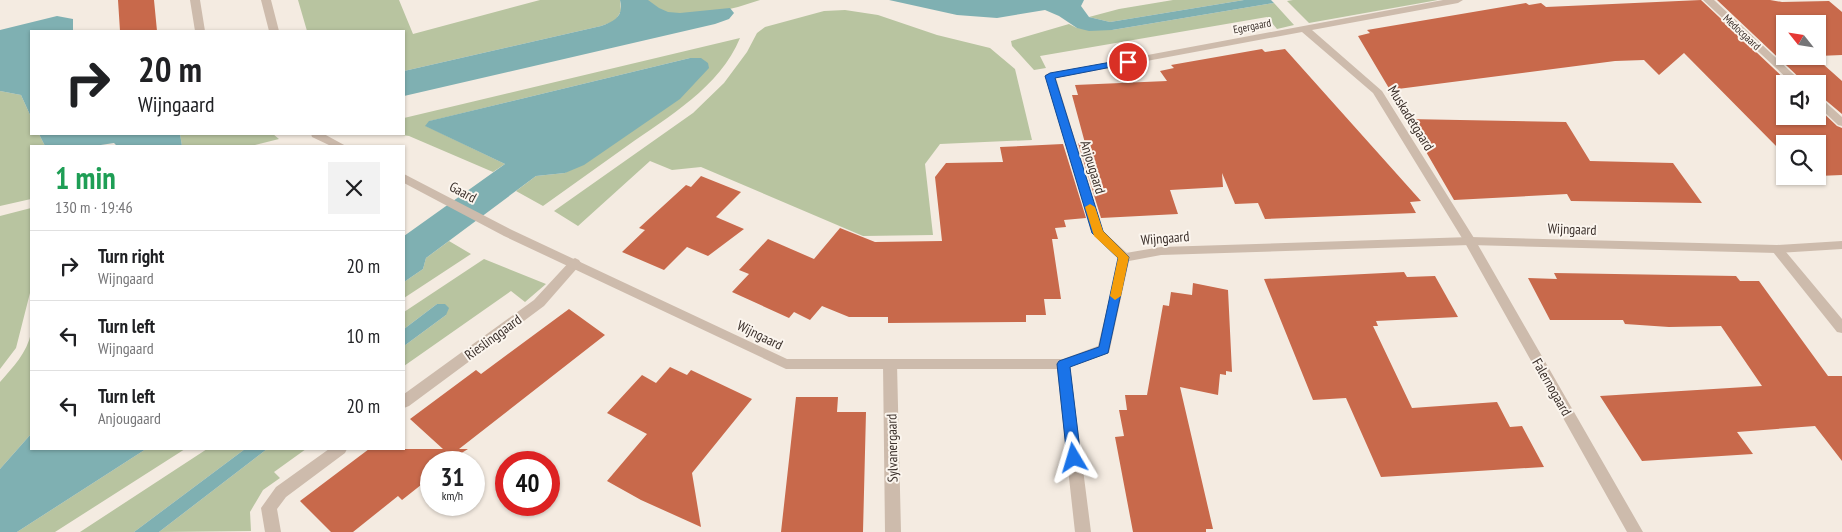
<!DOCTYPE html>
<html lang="en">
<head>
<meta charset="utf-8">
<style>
	body { margin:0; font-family:"PT Sans Narrow",sans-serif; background:#f2f2f2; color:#202124; height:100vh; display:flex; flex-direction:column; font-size:19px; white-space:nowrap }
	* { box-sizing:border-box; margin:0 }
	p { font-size:16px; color:#757577 }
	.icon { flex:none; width:28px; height:28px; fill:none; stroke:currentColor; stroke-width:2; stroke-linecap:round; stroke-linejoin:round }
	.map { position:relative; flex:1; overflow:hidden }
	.sheet { position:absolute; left:30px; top:145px; width:375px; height:305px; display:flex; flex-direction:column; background:#fff; border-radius:0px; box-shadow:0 1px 4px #0004 }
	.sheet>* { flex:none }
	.top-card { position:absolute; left:30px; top:30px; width:375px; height:105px; border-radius:0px; box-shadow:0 1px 4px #0004; background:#fff; color:#202124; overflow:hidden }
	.needle { width:32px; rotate:300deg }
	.buttons { position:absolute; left:1776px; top:15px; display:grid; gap:10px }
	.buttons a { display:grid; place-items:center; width:50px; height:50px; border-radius:0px; background:#fff; box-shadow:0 1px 4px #0004; font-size:25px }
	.speed { position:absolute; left:420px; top:451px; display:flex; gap:10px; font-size:25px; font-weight:700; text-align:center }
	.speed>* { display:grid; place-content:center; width:65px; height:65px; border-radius:50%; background:#fff; box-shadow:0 1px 4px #0004; line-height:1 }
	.speed small { font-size:12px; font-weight:400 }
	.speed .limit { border:8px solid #d22; background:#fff; color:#111 }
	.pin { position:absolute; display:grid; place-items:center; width:42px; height:42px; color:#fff; margin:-21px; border:2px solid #fff; border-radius:50%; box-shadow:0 1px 5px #0007 }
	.me { position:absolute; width:55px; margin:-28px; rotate:353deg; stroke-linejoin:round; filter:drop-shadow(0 0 4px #0008) }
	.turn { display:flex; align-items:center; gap:18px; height:105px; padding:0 25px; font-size:22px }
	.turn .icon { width:65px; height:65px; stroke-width:2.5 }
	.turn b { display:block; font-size:35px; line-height:42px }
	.round { display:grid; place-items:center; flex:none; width:52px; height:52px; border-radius:0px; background:#f2f2f2 }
	.summary { display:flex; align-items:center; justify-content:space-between; height:85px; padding:0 25px }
	h1 { font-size:30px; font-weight:700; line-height:38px; color:#1e9e55 }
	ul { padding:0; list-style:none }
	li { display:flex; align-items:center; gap:15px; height:70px; padding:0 25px; border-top:1px solid #e0e0e0 }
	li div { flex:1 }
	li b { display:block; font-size:19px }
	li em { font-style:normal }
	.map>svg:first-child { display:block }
	.green { fill:#b8c4a0 }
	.water { fill:#7fb0b2 }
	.building { fill:#c8694b }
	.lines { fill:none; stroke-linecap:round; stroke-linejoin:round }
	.minor { fill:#cdbbac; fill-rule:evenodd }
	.tertiary { fill:#cdbbac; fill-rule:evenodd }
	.route { fill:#1a73e8; stroke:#114b97 }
	.slow { fill:#f59e0b }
	.labels { text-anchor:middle; stroke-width:4; stroke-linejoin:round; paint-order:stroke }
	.far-street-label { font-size:11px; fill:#3b302b; stroke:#fbf5ee }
	.street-label { font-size:14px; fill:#3b302b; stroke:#fbf5ee }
</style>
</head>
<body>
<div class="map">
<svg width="1842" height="532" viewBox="0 0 1842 532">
	<rect width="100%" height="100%" fill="#f4ebe1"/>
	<path class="green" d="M298 0H399L413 34 540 0H620L621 11 615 21 601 26 404 71V31H307Z
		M638 0H760L738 7 666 24Z
		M1173 0H1244L1110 22 1089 17 1119 9Z
		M1293 0H1438L1309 23 1287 1Z
		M1274 3 1294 25 1277 29 1267 17 1040 56 1046 68 1034 70 1012 46 1011 41 1069 24 1077 28 1112 30Z
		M845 10 878 15 937 35 990 48 1015 69 1032 140 940 144 925 164 933 235 863 236 701 167 672 170 650 161 578 226 554 211 693 113 724 83 747 52 757 33 765 27 824 11Z
		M740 38C720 87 668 117 627 146 599 166 571 186 543 206L516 191 536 176 565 173 701 58H690L430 121 426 126 505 164 493 172 409 136 395 134H404V118Z
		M0 91 21 95 31 117V134H39L45 146H31V199L0 206Z
		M180 134H273L279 139 251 146H182Z
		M31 208V289L16 348 0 369V216Z
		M449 241 471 254 404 298V282L423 269 426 258Z
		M484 259 546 284 525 302 511 291 404 366V346L446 315 437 304 404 329V312Z
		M31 333V434L0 469V382C13 367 27 353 31 333Z
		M146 449H185L55 532H17Z
		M207 449H245L134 532H80Z
		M267 449H306L274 472 280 478 263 490 250 512 251 531 159 532Z"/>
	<path class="water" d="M620 0H648L659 8 668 12 680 13 730 8 734 13 729 19 715 24 404 96V71L601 26C615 21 624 16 620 0Z
		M889 0H1084L1081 6 1089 17 1110 22 1244 0H1271L1274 3 1112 30 1089 31 1077 28 1059 16 1045 10 997 18 957 15Z
		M57 16 73 19V31H31V117L21 95 0 91V30Z
		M690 58H701L708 63 709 68 680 99 584 165 565 173 536 176 426 258 423 269 404 282V236L505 164 425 126 429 121Z
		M39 134H180L182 146H117L114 143 94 146H45Z
		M437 304H445L449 308 446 315 404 346V329Z
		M31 434V449H146L17 532H0V469Z
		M245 449H267L159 532H134Z"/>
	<path class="building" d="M118 0H154L157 31H120Z
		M1701 0 1790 84H1785V116H1818V108L1837 126 1842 128V175L1818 176V144H1785V155L1684 53 1659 75 1644 60 1615 61 1390 90 1358 36 1370 33 1367 30 1526 3 1529 5 1541 3 1546 7Z
		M1717 0H1770L1782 2 1829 1 1842 12V55L1818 56V24H1785V56H1814L1842 81V114L1823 98 1818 96V84H1806Z
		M1262 49 1265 52 1285 49 1421 201 1410 202 1416 213 1265 219 1258 203 1235 204 1222 173 1223 187 1170 190 1178 214 1101 218 1078 143H1085L1072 95H1078L1075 85 1167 81 1160 71 1174 68 1171 65Z
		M1407 119 1566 122 1590 161 1673 163 1702 203 1571 201 1567 194 1454 200Z
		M1063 144 1086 218 1064 220 1066 227 1055 228 1058 239H1052L1061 299H1044L1046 315H1026V322L888 323V317H849L822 306 810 320 794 312 789 318 732 292 749 274 739 270 768 239 814 259 840 228 875 242 942 241 935 177 946 163 1003 162 1000 147Z
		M701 176 741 192 716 217 744 229 708 256 687 247 664 270 622 252 645 230 639 228 686 185 691 187Z
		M1404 272 1407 277 1435 276 1458 317 1376 321 1378 326H1373L1412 408 1497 402 1510 427 1522 426 1544 467 1381 477 1346 398 1313 400 1264 279Z
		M1554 273 1736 276 1740 281H1759L1828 376H1842V461L1815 426 1737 432 1753 454 1642 461 1600 396 1762 386 1721 326 1669 327 1625 324 1623 320H1550L1528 278 1557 279Z
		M1193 283 1228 290 1232 372 1226 371V375L1220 374 1218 395 1180 387 1213 529H1206V532H1133L1115 437 1124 436 1119 410H1127L1125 395H1147L1163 305 1169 306 1171 292 1192 295Z
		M569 309 605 335 459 449H468L447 462H431V477L402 500 398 496 353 532H331L300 501 369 449H443L410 419 476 370 481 374Z
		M670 367 687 375 691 370 752 399 692 473 701 527 641 500 607 481 647 434 607 413 642 375 656 383Z
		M796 397H838L837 412H866L863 532H781Z"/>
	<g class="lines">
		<path class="minor" d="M190 0H200L205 31H195Z
			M1443 0H1463L1458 3 1312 30 1382 91 1474 238 1643 532H1627L1465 243 1373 93 1302 32 1056 78 1103 231 1128 254 1130 257 1128 260H1120L1092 233 1045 76 1046 74Z
			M1703 0H1714L1804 84H1793Z
			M1818 98 1822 99 1842 117V126L1838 125 1818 106Z
			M1777 245 1781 246 1842 319V333L1837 332 1773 252 1771 249 1773 246Z
			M575 258 579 260 581 263 579 266 544 306 409 406 404 408V394L534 300 571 260Z
			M890 359 895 360 897 364 901 532H885L883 364 885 360Z
			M329 449H347L345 453 286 497 277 509 281 532H265L261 508 276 487Z"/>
		<path class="tertiary" d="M261 0H271L279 31H269Z
			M311 134H324L346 146H331L312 137Z
			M404 174 512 230 787 359H1063L1098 346 1120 254 1161 247 1470 237 1777 245 1842 241V249L1777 253 1470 245 1161 255 1129 261 1109 353 1070 367 1091 532H1075L1057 369H786L504 236 404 183Z"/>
	</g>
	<path class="route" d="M1128 59 1132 60V63L1055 78 1103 231 1129 257 1108 353 1070 367 1081 458 1079 462 1074 463 1069 462 1067 458 1057 364 1059 361 1099 347 1118 258 1092 233 1045 76 1050 73Z"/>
	<path class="slow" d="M1090 204 1095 207 1103 231 1129 257 1121 296 1115 300 1110 296 1118 258 1094 236 1085 207Z"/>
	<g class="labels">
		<g class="far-street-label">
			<text transform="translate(1252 26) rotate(-11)" y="4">Egergaard</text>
			<text transform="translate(1742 32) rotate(43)" y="4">Medocgaard</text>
		</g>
		<g class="street-label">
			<text transform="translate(1411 118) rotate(58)" y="5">Muskadetgaard</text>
			<text transform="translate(1093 167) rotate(73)" y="5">Anjougaard</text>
			<text transform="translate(463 192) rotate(28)" y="5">Gaard</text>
			<text transform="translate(1572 229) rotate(2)" y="5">Wijngaard</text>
			<text transform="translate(1165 238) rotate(-5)" y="5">Wijngaard</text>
			<text transform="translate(760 335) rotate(26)" y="5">Wijngaard</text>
			<text transform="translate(493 337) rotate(-36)" y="5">Rieslinggaard</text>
			<text transform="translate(1552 387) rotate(60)" y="5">Falernogaard</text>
			<text transform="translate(892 448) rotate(-91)" y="5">Sylvanergaard</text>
		</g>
	</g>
</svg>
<div class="buttons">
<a><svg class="needle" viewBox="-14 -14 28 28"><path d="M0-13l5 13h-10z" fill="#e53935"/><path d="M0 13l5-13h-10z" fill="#757577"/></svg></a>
<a><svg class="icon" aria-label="sound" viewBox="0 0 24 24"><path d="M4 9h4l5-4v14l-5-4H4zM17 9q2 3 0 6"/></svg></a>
<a><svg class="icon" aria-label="search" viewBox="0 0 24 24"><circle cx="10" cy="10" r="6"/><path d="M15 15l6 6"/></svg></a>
</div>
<div class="speed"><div>31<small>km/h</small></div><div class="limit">40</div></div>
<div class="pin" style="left:1128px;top:62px;background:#d93025"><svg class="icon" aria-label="arrive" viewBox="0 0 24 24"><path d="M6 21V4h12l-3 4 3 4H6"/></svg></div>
<svg class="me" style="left:1074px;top:458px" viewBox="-20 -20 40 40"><path d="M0-17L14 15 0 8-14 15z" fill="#1a73e8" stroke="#fff" stroke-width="4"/></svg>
<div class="top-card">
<div class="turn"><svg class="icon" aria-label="right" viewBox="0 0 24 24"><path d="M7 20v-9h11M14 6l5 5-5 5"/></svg><div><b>20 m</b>Wijngaard</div></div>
</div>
<section class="sheet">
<div class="summary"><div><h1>1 min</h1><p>130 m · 19:46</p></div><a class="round"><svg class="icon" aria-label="close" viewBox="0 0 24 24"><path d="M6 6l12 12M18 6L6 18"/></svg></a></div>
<ul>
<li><svg class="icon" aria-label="right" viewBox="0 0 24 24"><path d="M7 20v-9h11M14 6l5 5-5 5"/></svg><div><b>Turn right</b><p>Wijngaard</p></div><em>20 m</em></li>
<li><svg class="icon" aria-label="left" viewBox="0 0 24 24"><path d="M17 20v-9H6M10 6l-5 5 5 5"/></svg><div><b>Turn left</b><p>Wijngaard</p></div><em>10 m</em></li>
<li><svg class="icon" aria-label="left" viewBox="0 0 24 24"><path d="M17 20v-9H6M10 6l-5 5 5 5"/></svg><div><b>Turn left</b><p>Anjougaard</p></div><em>20 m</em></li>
</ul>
</section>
</div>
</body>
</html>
